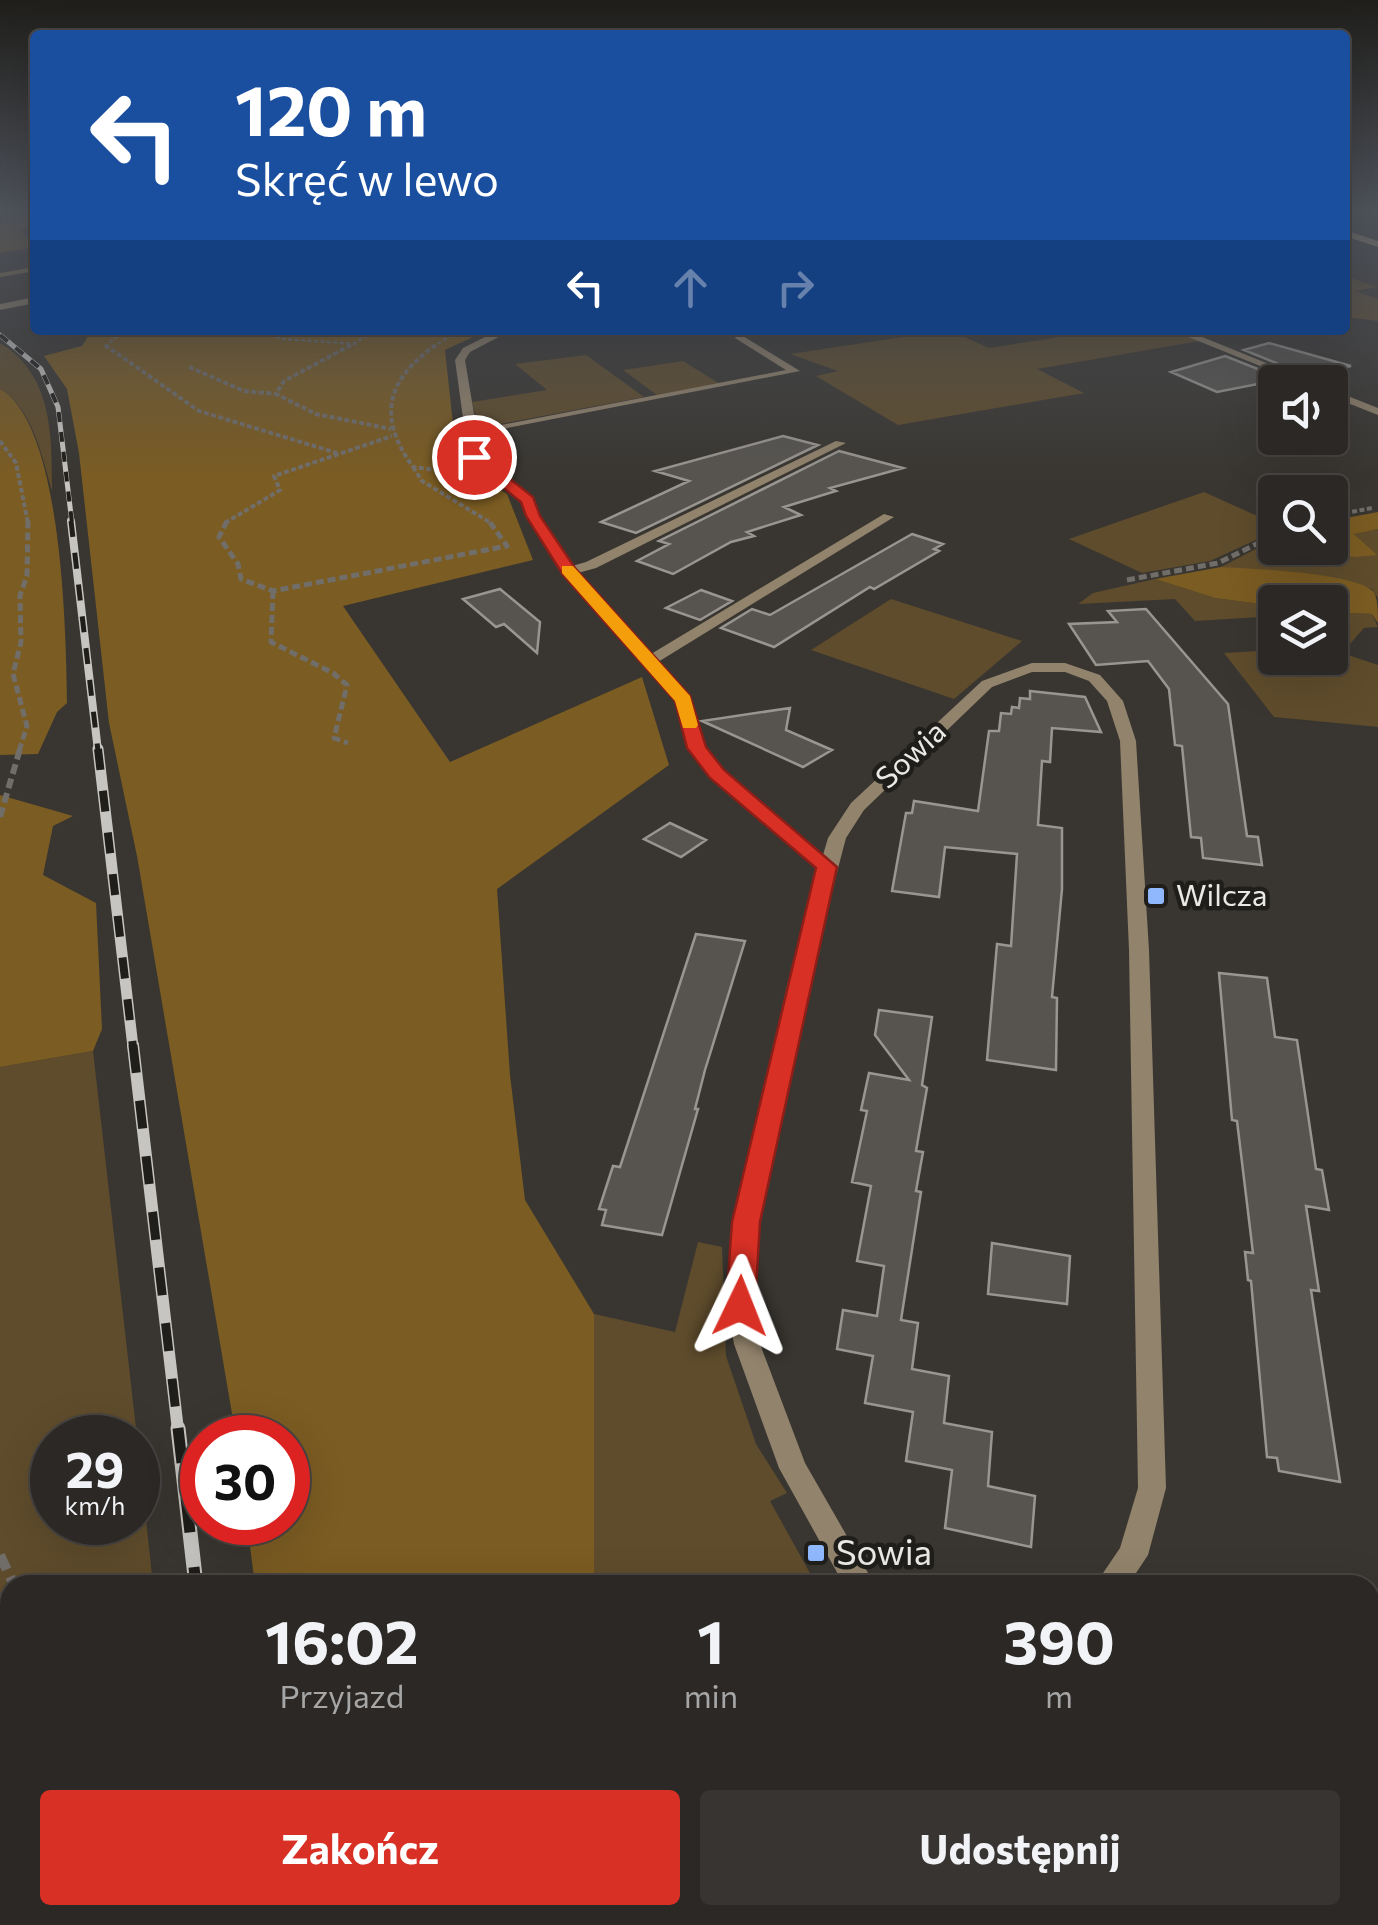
<!DOCTYPE html>
<html lang="pl">
<head>
<meta charset="utf-8">
<style>
	body { margin:0; font-family:Commissioner,sans-serif; background:#373432; color:#f1f3f6; height:100vh; display:flex; flex-direction:column; font-size:38px; white-space:nowrap }
	* { box-sizing:border-box; margin:0 }
	p { font-size:32px; color:#a6a6a7 }
	.icon { flex:none; width:55px; height:55px; fill:none; stroke:currentColor; stroke-width:2; stroke-linecap:round; stroke-linejoin:round }
	.map { position:relative; flex:1; overflow:hidden }
	.panel { position:absolute; left:0px; top:1575px; width:1380px; height:350px; display:flex; flex-direction:column; background:#2b2825; border-radius:30px 30px 0 0; box-shadow:0 10px 40px #0002,0 0 0 2px #474442 }
	.panel>* { flex:none }
	.guide { position:absolute; left:30px; top:30px; width:1320px; height:305px; border-radius:10px; box-shadow:0 10px 40px #0002,0 0 0 2px #474442; background:#1a4fa0; color:#fff; overflow:hidden }
	.fabs { position:absolute; left:1258px; top:365px; display:grid; gap:20px }
	.fabs a { display:grid; place-items:center; width:90px; height:90px; border-radius:10px; background:#2b2825; box-shadow:0 10px 40px #0002,0 0 0 2px #474442; font-size:50px }
	.speed { position:absolute; left:30px; top:1415px; display:flex; gap:20px; font-size:50px; font-weight:700; text-align:center }
	.speed>* { display:grid; place-content:center; width:130px; height:130px; border-radius:50%; background:#2b2825; box-shadow:0 10px 40px #0002,0 0 0 2px #474442; line-height:1 }
	.speed small { font-size:25px; font-weight:400 }
	.speed .limit { border:15px solid #d22; background:#fff; color:#111 }
	.pin { position:absolute; display:grid; place-items:center; width:85px; height:85px; color:#fff; margin:-42px; border:5px solid #fff; border-radius:50%; box-shadow:0 2px 10px #0007 }
	.me { position:absolute; width:110px; margin:-55px; rotate:2deg; stroke-linejoin:round; filter:drop-shadow(0 0 8px #0008) }
	.turn { display:flex; align-items:center; gap:35px; height:210px; padding:0 40px; font-size:45px }
	.turn .icon { width:130px; height:130px; stroke-width:2.5 }
	.turn b { display:block; font-size:70px; line-height:85px }
	.lanes { display:flex; align-items:center; height:95px; padding:0 40px; background:#0003; justify-content:center; gap:50px; direction:ltr }
	.lanes .off { opacity:.35 }
	.eta { display:flex; justify-content:space-evenly; align-items:center; height:170px; text-align:center }
	.eta b { font-size:60px; font-weight:700; line-height:70px }
	.primary-button { display:flex; gap:20px; margin-top:auto; padding:20px 40px }
	.primary-button a { flex:1; height:115px; border-radius:10px; background:#d93025; color:#fff; font-size:40px; font-weight:700; line-height:115px; text-align:center }
	.primary-button a+a { background:#373432; color:#f1f3f6 }
	.map>svg:first-child { display:block }
	.green { fill:#5f4c2c }
	.forest { fill:#7b5c22 }
	.lines { fill:none; stroke-linecap:round; stroke-linejoin:round }
	.stream { stroke:#8f7a4d; stroke-width:4 }
	.building { fill:#57544f; stroke:#999590; stroke-width:2.5 }
	.path-far4 { stroke:#716e6a; stroke-width:2.5; stroke-dasharray:4 2.5; stroke-linecap:butt }
	.path-far3 { stroke:#716e6a; stroke-width:4; stroke-dasharray:5 2.5; stroke-linecap:butt }
	.path-far2 { stroke:#716e6a; stroke-width:5; stroke-dasharray:8 4; stroke-linecap:butt }
	.path-far1 { stroke:#716e6a; stroke-width:6; stroke-dasharray:10 5; stroke-linecap:butt }
	.path { stroke:#716e6a; stroke-width:10; stroke-dasharray:16 8; stroke-linecap:butt }
	.service { fill:#92836c; fill-rule:evenodd }
	.minor { fill:#92836c; fill-rule:evenodd }
	.primary { fill:#edd09f; fill-rule:evenodd }
	.rail-far4-casing { stroke:#c7c5c1; stroke-width:5 }
	.rail-far3-casing { stroke:#c7c5c1; stroke-width:8 }
	.rail-far2-casing { stroke:#c7c5c1; stroke-width:11 }
	.rail-far1-casing { stroke:#c7c5c1; stroke-width:12 }
	.rail-casing { stroke:#c7c5c1; stroke-width:15 }
	.rail-far4 { stroke:#1f1e1b; stroke-width:4; stroke-dasharray:10; stroke-linecap:butt }
	.rail-far3 { stroke:#1f1e1b; stroke-width:5; stroke-dasharray:16; stroke-linecap:butt }
	.rail-far2 { stroke:#1f1e1b; stroke-width:8; stroke-dasharray:21; stroke-linecap:butt }
	.rail-far1 { stroke:#1f1e1b; stroke-width:9; stroke-dasharray:28; stroke-linecap:butt }
	.rail { stroke:#1f1e1b; stroke-width:11; stroke-dasharray:35; stroke-linecap:butt }
	.route { fill:#d93025; stroke:#8d1f18; stroke-width:2.5 }
	.slow { fill:#f59e0b }
	.poi-dot { fill:#8fb8fd; stroke:#1f1e1b; stroke-width:4 }
	.labels { text-anchor:middle; stroke-width:9; stroke-linejoin:round; paint-order:stroke }
	.street-label { font-size:30px; fill:#ebe9e6; stroke:#1f1e1b }
	.poi-label { font-size:30px; fill:#ebe9e6; stroke:#1f1e1b; text-anchor:start }
	.near-poi-label { font-size:35px; fill:#ebe9e6; stroke:#1f1e1b; text-anchor:start }
</style>
</head>
<body>
<div class="map">
<svg width="1378" height="1925" viewBox="0 0 1378 1925">
	<rect width="100%" height="100%" fill="#393631"/>
	<path class="green" d="M1345 276 1377 287 1355 291 1378 299V321L1345 317Z
		M949 330 989 348 1105 330H1170L1200 341 1037 369 1084 393 898 425 816 376 838 371 790 354Z
		M0 343C53 375 52 436 52 491 42 457 33 408 0 389Z
		M586 355 644 397 479 428 472 402 547 390 515 364Z
		M683 361 720 384 657 395 623 370Z
		M1204 492 1275 524V531L1210 561 1142 573 1069 539Z
		M1378 529V598L1372 589 1221 567 1275 539V548L1288 551 1375 554 1353 533Z
		M1155 579 1215 598 1275 606V633L1260 617 1195 621 1175 599 1078 604 1093 593Z
		M891 599 1022 641 954 699 811 650Z
		M1330 612 1372 614 1378 627 1364 628 1342 653 1378 665V727L1274 717 1224 653 1275 650V658H1330Z
		M93 1051 137 1437 52 1438V1522H138V1444L153 1585H10V1708L0 1711V1067Z
		M698 1242 722 1247 726 1356 756 1444 787 1493 770 1501 816 1584 831 1579 835 1585H594V1314L675 1332Z
		M110 1915H210L211 1925H109Z
		M752 1915H1010L1015 1925H756Z"/>
	<path class="forest" d="M0 210H35V227L20 230 26 237H35V247L0 253Z
		M92 330H488L445 350 457 462 507 494 533 560 343 606 450 762 642 677 669 765 497 889 510 1075 525 1200 594 1314V1585H255L247 1523 288 1522V1438L236 1437 137 856 109 723 79 453 67 389 44 356 82 346Z
		M0 389C63 424 66 635 67 703L57 712 38 754 0 755Z
		M1378 512V529L1354 534 1377 555 1356 557 1284 548H1330V521Z
		M1221 567C1251 569 1355 572 1374 592 1378 599 1378 613 1378 623L1372 614 1330 612V602H1275V606L1215 598 1155 579Z
		M0 795 73 816 53 826 43 875 96 903 102 1029 93 1051 0 1067Z
		M10 1708V1915H110L109 1925H0V1711Z
		M297 1915H752L756 1925H299Z"/>
	<g class="lines">
		<path class="stream" d="M0 275 35 269"/>
	</g>
	<path class="building" d="M1269 343 1351 366 1306 375 1244 350Z
		M1225 356 1283 379 1217 392 1171 372Z
		M783 436 818 445 636 533 601 522 689 481 655 471Z
		M839 451 903 468 830 488 836 491 784 507 801 515 747 532 754 536 731 542 673 574 637 561 669 544 659 541Z
		M912 534 943 544 934 549 939 551 874 589 870 587 774 647 721 628 752 609 770 615Z
		M500 589 540 622 537 653 504 624 496 627 463 599Z
		M701 590 732 601 700 620 666 608Z
		M1146 609 1228 704 1247 836 1258 837 1262 865 1203 858 1201 838 1191 837 1182 746 1175 745 1169 689 1148 661 1096 665 1069 624 1117 622 1108 611Z
		M1030 691 1085 697 1101 732 1052 728 1050 762 1042 761 1038 825 1062 828V889L1052 997 1057 998 1056 1070 987 1060 997 944 1011 946 1017 854 945 847 939 897 892 891 906 813H912L914 801 978 811 989 731H999L1001 713 1011 714 1012 707 1019 708 1020 698 1030 699Z
		M790 708 786 730 832 750 803 767 702 721Z
		M670 823 706 840 681 857 644 839Z
		M696 934 745 941 705 1070 695 1109H698L662 1235 602 1225 606 1210 599 1209 613 1166 620 1167Z
		M1219 973 1267 978 1275 1037 1297 1040 1316 1169 1322 1170 1329 1210 1306 1206 1319 1291 1311 1290 1340 1482 1279 1471 1277 1458 1267 1457 1251 1281 1248 1280 1245 1252 1253 1253 1237 1121 1232 1120Z
		M879 1010 932 1017 922 1085 927 1088 916 1151 923 1152 916 1191 921 1192 901 1320 918 1323 912 1369 949 1376 944 1423 992 1432 988 1486 1035 1496 1031 1547 945 1528 952 1470 906 1461 913 1412 865 1403 873 1356 837 1349 843 1310 877 1316 884 1266 857 1261 871 1186 852 1182 867 1111 861 1110 869 1073 909 1080 875 1035Z
		M992 1243 1070 1256 1067 1304 988 1294Z"/>
	<g class="lines">
		<path class="path-far4" d="M270 333 281 339 357 344
			M105 347 116 337 110 335
			M347 347 378 330
			M432 347 451 336"/>
		<path class="path-far3" d="M105 345 199 411 337 453
			M351 345 284 381 276 394 316 414 391 429
			M436 345C386 380 377 417 413 467L460 473
			M189 367 244 391 276 394
			M0 441 16 463 28 523
			M413 467 422 481 491 523
			M1330 516 1372 508
			M225 523 280 490 274 476 392 436"/>
		<path class="path-far2" d="M227 521 219 537 238 564 241 579 273 591 507 546 489 521
			M1127 580 1218 563 1275 535
			M273 591 271 642 333 673 347 685 334 738 348 743
			M19 751 27 726 13 674 21 642 20 595 27 576 28 521"/>
		<path class="path-far1" d="M0 817 20 749"/>
		<path class="path" d="M0 1555 14 1585
			M86 1915V1925"/>
		<path class="service" d="M738 333 800 371 471 435 465 432 786 370 735 338Z"/>
		<path class="minor" d="M35 297V303L0 310V304Z
			M499 330H512L470 352 465 360 477 432 474 444 490 466 532 497 539 516 572 566 586 562 836 441 846 443 596 568 578 573 651 654 884 514 894 517 658 662 692 700 705 747 723 770 823 855 828 838 851 803 982 681 1032 663H1065L1100 675 1123 701 1136 741 1149 950 1166 1488 1148 1555 1128 1585H1095L1120 1548 1138 1488 1129 950 1120 741 1107 701 1089 681 1065 672H1032L992 687 864 810 846 838 807 986 758 1222 753 1306 760 1344 805 1463 875 1585H844L779 1468 734 1344 727 1306 734 1222 787 986 819 870 711 778 689 748 676 701 564 574 527 516 522 502 470 459 462 444 465 432 455 360 463 348Z
			M1171 330H1185L1313 382H1300Z
			M1330 389 1378 408V415L1330 396Z
			M1028 1915H1065L1069 1925H1032Z"/>
		<path class="primary" d="M1345 230 1378 241V247L1345 236Z"/>
		<defs>
			<path id="rail-far4" d="M0 335 41 369 58 407 72 523"/>
			<path id="rail-far3" d="M71 521 98 751"/>
			<path id="rail-far2" d="M98 749 133 1047"/>
			<path id="rail-far1" d="M133 1045 178 1430"/>
			<path id="rail" d="M178 1428 196 1585
				M235 1915 236 1925"/>
		</defs>
		<use href="#rail-far4" class="rail-far4-casing"/>
		<use href="#rail-far3" class="rail-far3-casing"/>
		<use href="#rail-far2" class="rail-far2-casing"/>
		<use href="#rail-far1" class="rail-far1-casing"/>
		<use href="#rail" class="rail-casing"/>
		<use href="#rail-far4" class="rail-far4"/>
		<use href="#rail-far3" class="rail-far3"/>
		<use href="#rail-far2" class="rail-far2"/>
		<use href="#rail-far1" class="rail-far1"/>
		<use href="#rail" class="rail"/>
	</g>
	<linearGradient id="sky" x2="0" y2="1"><stop stop-color="#1f1e1b"/><stop offset="0.44" stop-color="#4e525a"/><stop offset="1" stop-color="#4e525a" stop-opacity="0"/></linearGradient>
	<rect width="1378" height="479" fill="url(#sky)"/>
	<path class="route" d="M469 454H478L533 497 540 516 575 568 690 696 706 747 724 770 837 867 760 1222 755 1306 751 1314 740 1318 730 1314 726 1306 732 1222 816 868 710 778 687 748 675 701 563 575 526 516 521 502 469 460Z"/>
	<path class="slow" d="M562 566H573L690 696 698 725 696 728H683L675 701 562 573Z"/>
	<g class="poi-dot">
		<rect x="1146" y="886" width="20" height="20" rx="5"/>
		<rect x="806" y="1543" width="20" height="20" rx="5"/>
	</g>
	<g class="labels">
		<g class="street-label">
			<text transform="translate(911 755) rotate(-43)" y="10">Sowia</text>
		</g>
		<g class="poi-label">
			<text x="1176" y="906">Wilcza</text>
		</g>
		<g class="near-poi-label">
			<text x="836" y="1565">Sowia</text>
		</g>
	</g>
</svg>
<div class="fabs">
<a><svg class="icon" aria-label="sound" viewBox="0 0 24 24"><path d="M4 9h4l5-4v14l-5-4H4zM17 9q2 3 0 6"/></svg></a>
<a><svg class="icon" aria-label="search" viewBox="0 0 24 24"><circle cx="10" cy="10" r="6"/><path d="M15 15l6 6"/></svg></a>
<a><svg class="icon" aria-label="layers" viewBox="0 0 24 24"><path d="M12 4l9 5-9 5-9-5zM3 14l9 5 9-5"/></svg></a>
</div>
<div class="speed"><div>29<small>km/h</small></div><div class="limit">30</div></div>
<div class="pin" style="left:474px;top:457px;background:#d93025"><svg class="icon" aria-label="arrive" viewBox="0 0 24 24"><path d="M6 21V4h12l-3 4 3 4H6"/></svg></div>
<svg class="me" style="left:740px;top:1306px" viewBox="-20 -20 40 40"><path d="M0-17L14 15 0 8-14 15z" fill="#d93025" stroke="#fff" stroke-width="4"/></svg>
<div class="guide">
<div class="turn"><svg class="icon" aria-label="left" viewBox="0 0 24 24"><path d="M17 20v-9H6M10 6l-5 5 5 5"/></svg><div><b>120 m</b>Skręć w lewo</div></div>
<div class="lanes"><svg class="icon" aria-label="left" viewBox="0 0 24 24"><path d="M17 20v-9H6M10 6l-5 5 5 5"/></svg><svg class="icon off" aria-label="ahead" viewBox="0 0 24 24"><path d="M12 20V5M6 11l6-6 6 6"/></svg><svg class="icon off" aria-label="right" viewBox="0 0 24 24"><path d="M7 20v-9h11M14 6l5 5-5 5"/></svg></div>
</div>
<section class="panel">
<div class="eta">
<div><b>16:02</b><p>Przyjazd</p></div>
<div><b>1</b><p>min</p></div>
<div><b>390</b><p>m</p></div>
</div>
<div class="primary-button"><a>Zakończ</a><a>Udostępnij</a></div>
</section>
</div>
</body>
</html>
